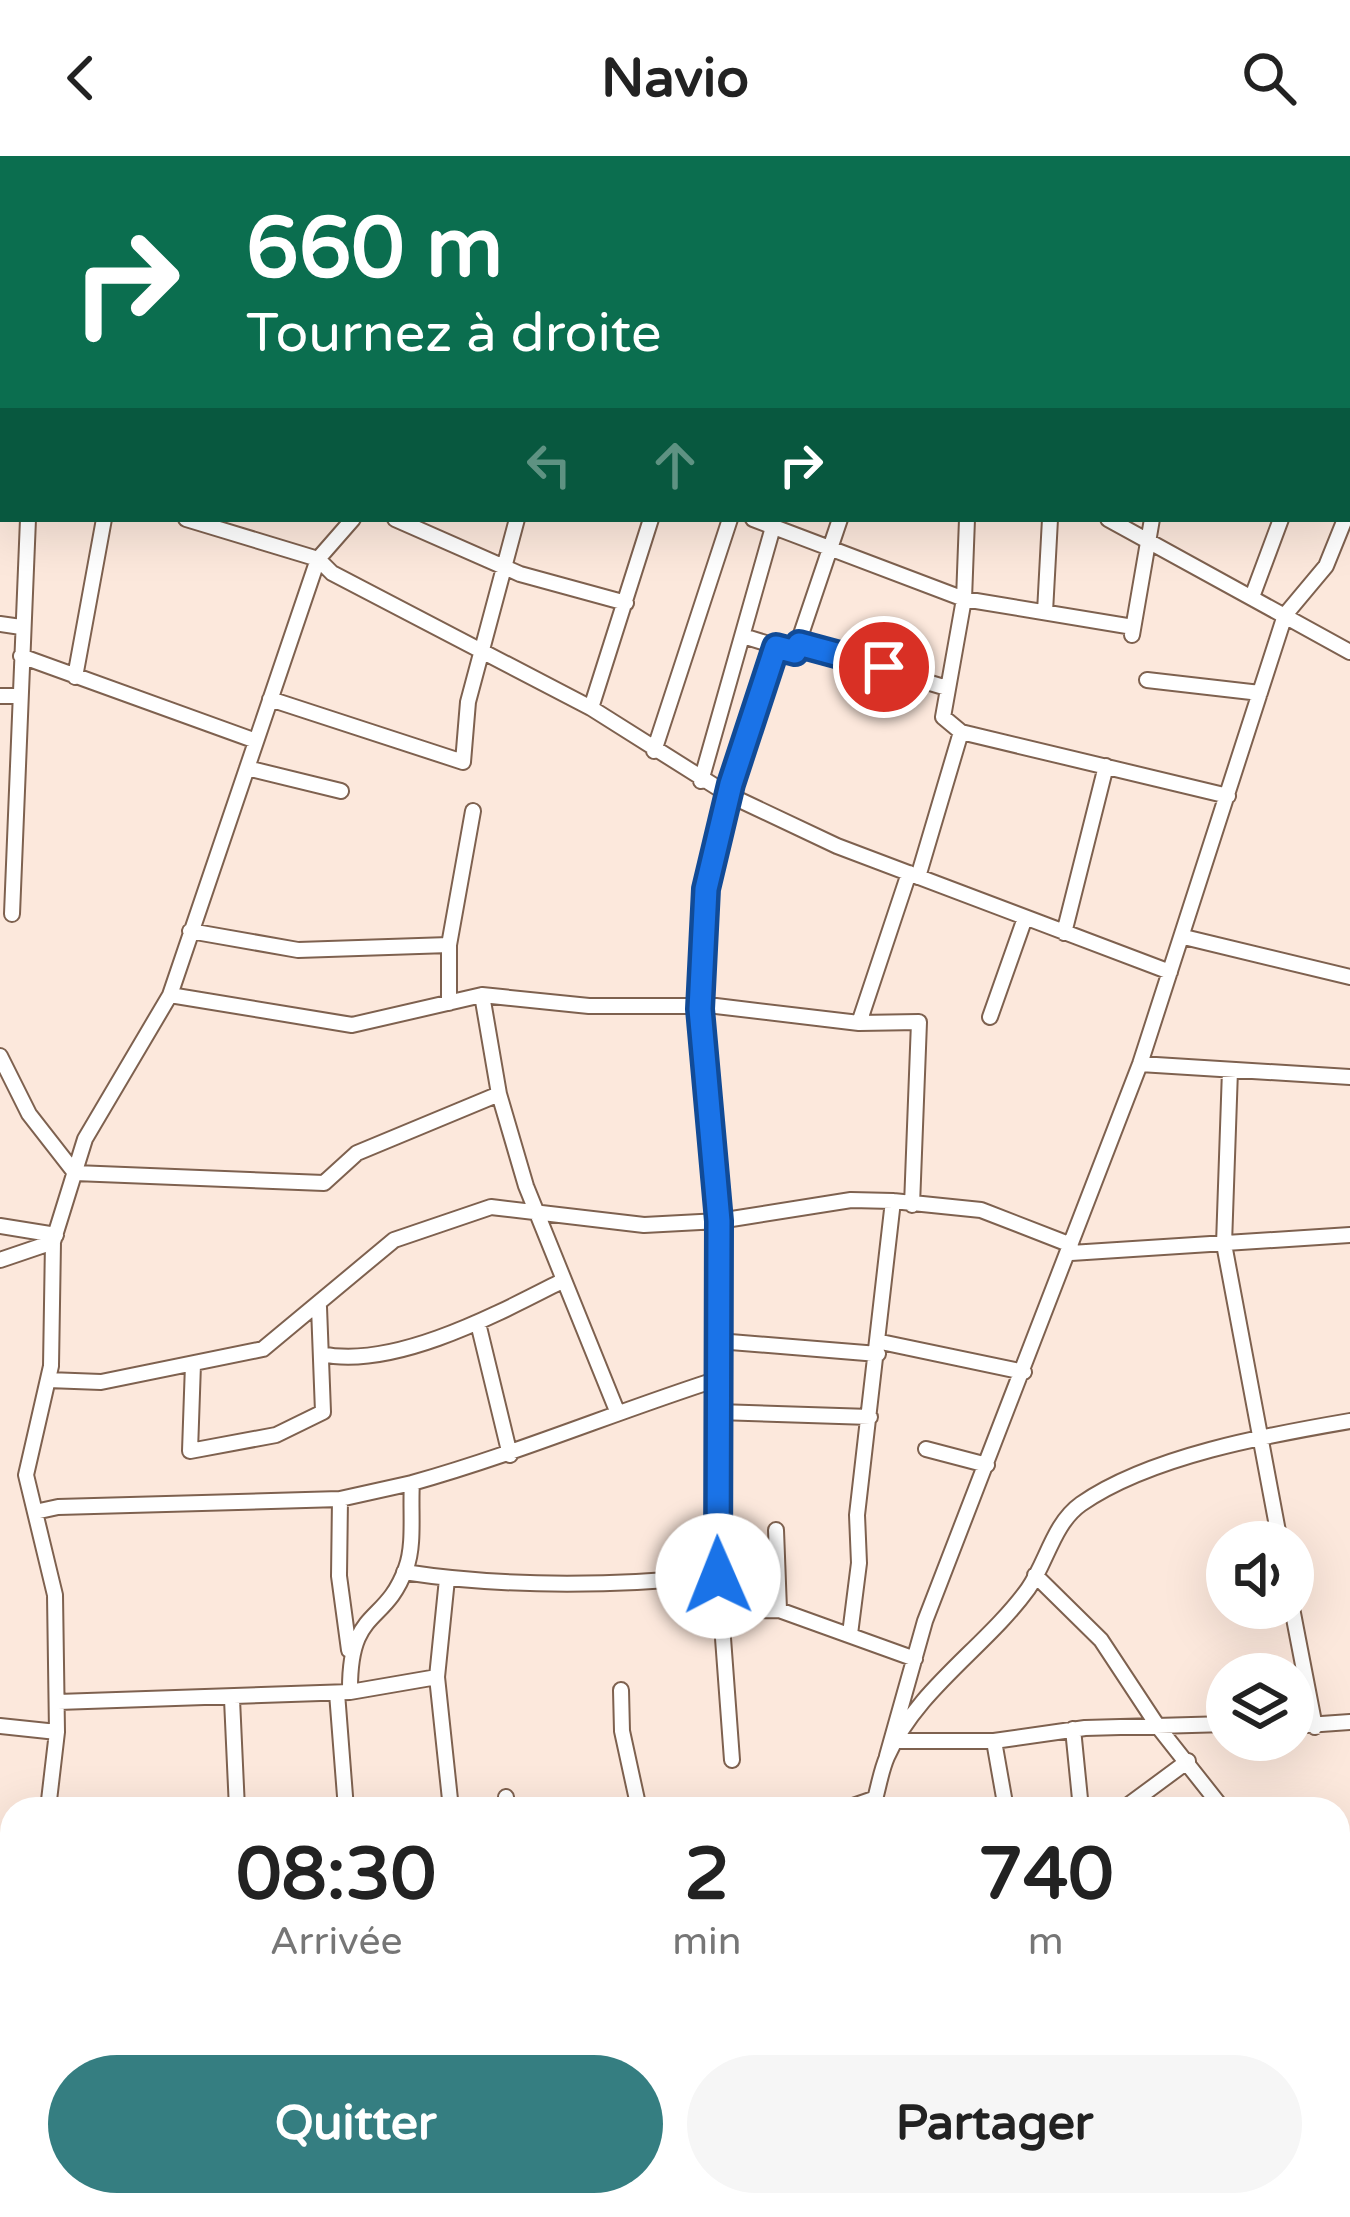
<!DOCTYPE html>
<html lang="fr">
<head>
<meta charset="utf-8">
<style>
	body { margin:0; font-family:"Varela Round",sans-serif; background:#f6f6f6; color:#222; height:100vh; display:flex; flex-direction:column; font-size:45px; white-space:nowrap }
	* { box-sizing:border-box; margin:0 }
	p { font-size:39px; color:#767676 }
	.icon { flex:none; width:66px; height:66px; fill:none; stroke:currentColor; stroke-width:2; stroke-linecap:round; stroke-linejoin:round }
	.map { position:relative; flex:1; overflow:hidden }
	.side { position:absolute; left:0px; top:1641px; width:1350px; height:420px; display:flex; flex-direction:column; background:#fff; border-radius:36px 36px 0 0; box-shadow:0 12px 48px #0002 }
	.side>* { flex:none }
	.guide { position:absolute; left:0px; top:0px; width:1350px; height:366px; box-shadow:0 12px 48px #0002; background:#0b6e4f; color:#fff; overflow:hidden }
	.buttons { position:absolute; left:1206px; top:1365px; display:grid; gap:24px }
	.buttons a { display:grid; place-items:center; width:108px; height:108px; border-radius:50%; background:#fff; box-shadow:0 12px 48px #0002; font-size:60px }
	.pin { position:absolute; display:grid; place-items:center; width:102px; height:102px; color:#fff; margin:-51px; border:6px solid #fff; border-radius:50%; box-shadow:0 3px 12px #0007 }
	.me { position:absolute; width:132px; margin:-66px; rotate:359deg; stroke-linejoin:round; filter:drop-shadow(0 0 9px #0008) }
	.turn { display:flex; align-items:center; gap:42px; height:252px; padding:0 48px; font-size:54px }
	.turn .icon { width:156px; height:156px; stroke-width:2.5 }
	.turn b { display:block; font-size:84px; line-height:102px }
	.lanes { display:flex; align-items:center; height:114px; padding:0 48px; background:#0003; justify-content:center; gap:60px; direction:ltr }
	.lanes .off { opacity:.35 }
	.eta { display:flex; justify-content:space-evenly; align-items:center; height:204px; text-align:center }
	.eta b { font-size:72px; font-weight:700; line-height:84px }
	.primary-button { display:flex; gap:24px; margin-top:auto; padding:24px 48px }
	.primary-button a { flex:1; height:138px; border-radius:72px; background:#357e81; color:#fff; font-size:48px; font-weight:700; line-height:138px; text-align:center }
	.primary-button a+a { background:#f6f6f6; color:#222 }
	header { display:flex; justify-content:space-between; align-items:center; height:156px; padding:0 48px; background:#fff; font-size:54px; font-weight:700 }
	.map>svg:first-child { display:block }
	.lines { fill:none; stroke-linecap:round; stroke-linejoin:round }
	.minor-casing { stroke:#7e614f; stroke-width:18 }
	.minor { stroke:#fff; stroke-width:14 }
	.route-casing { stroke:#114b97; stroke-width:30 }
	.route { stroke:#1a73e8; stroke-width:21 }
</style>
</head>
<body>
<header><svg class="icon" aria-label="back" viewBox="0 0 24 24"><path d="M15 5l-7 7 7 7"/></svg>Navio<svg class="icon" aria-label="search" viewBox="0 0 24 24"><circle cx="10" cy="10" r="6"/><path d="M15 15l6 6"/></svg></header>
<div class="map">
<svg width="1350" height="2061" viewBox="0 0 1350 2061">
	<rect width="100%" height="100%" fill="#fce8dc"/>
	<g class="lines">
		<defs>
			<path id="minor" d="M256 0 269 3
				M632 0 638 3
				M781 0 786 3
				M905 0 910 3
				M1042 0 1048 3
				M1210 0 1216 3
				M19 3 20 0
				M131 3 132 0
				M297 3 298 0
				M453 3 454 0
				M569 3 571 0
				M818 3 819 0
				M1011 3 1012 0
				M1262 3 1263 0
				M0 6 3 7
				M0 71 3 60
				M1347 78 1350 80
				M0 84 3 85
				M1347 136 1350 137
				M0 158 3 152
				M1347 174H1350
				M1350 199V308
				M0 295 3 296
				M1347 323H1350
				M186 363 318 403 332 417 591 552 729 639 837 690 1170 816
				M395 363 520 418 626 447
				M753 363 964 443 1133 471
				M1108 363 1350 496
				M1252 441 1281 363
				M1045 456 1050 363
				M0 468 21 471
				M1132 479 1152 363
				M743 480 795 496 840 363
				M799 488 947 532
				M776 492 731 628 706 733 700 853 719 1065 721 1455 779 1454 915 1503
				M21 500 256 585
				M75 521 104 363
				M1147 524 1260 537
				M0 540H20
				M270 543 463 606 468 546 517 363
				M591 552 651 363
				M961 576 1228 640
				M654 595 730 363
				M247 612 341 635
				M701 625 773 371
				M918 721 961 576 943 561 964 443 967 363
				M12 758 28 363
				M190 775 298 794 449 789
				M1064 777 1106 610
				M1184 781 1350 821
				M170 839 352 869 482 839 589 850H716L859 867 919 866 912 1049
				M482 839 499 938 526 1030 617 1255
				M449 847V789L473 655
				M990 861 1025 762
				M859 867 909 717
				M0 900 29 958 75 1017 324 1027 357 997 499 938
				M1140 908 1350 921
				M1230 914 1224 1088 1280 1386
				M0 1070 56 1079
				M0 1104 53 1086
				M478 1167 510 1299
				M718 1185 878 1198
				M881 1186 1024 1216
				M321 1198C394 1214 499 1157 564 1124
				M193 1208 190 1295 276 1279 323 1256 319 1151
				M48 1224 101 1226 263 1193 394 1084 491 1051 644 1069 719 1065 851 1044 893 1045 981 1054 1066 1087 1071 1097 1350 1079
				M718 1256 870 1261
				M926 1293 987 1309
				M340 1343 339 1420 349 1494
				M35 1356 58 1351 340 1343 412 1327
				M776 1374 779 1454
				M404 1416C507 1432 614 1430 718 1420
				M1035 1419 1101 1484 1159 1572 1223 1653
				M447 1423 437 1521 451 1653
				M1292 1452 1315 1571
				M721 1455 732 1604
				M850 1478 859 1407 857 1359 893 1045
				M621 1534 622 1575 639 1653
				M350 1536 437 1521
				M337 1537 346 1653
				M232 1543 237 1653
				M58 1546 350 1536C349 1450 385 1471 406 1412 415 1389 410 1352 412 1327 516 1298 615 1256 718 1223
				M0 1570 57 1576
				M1293 1570 1350 1566
				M1073 1573 1081 1653
				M897 1585H994
				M887 1600 925 1465 1140 908 1285 459 1326 410 1345 363
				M506 1641 507 1653
				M48 1653 57 1576 55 1439 26 1319 51 1210 53 1086 85 983 170 839 318 403 353 363
				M844 1653 876 1642
				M872 1653C878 1636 880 1617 887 1601 917 1533 986 1491 1028 1433 1047 1406 1053 1368 1081 1348 1150 1300 1268 1279 1350 1265
				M1006 1653 994 1585 1085 1572 1227 1568
				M1123 1653 1188 1605
				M1338 1927 1350 1925
				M0 1933H12
				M45 2049 49 2061
				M555 2049 596 2061
				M942 2049 959 2056
				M1303 2049V2061
				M321 2054 361 2049
				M1022 2059V2049
				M695 2061 697 2049
				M1159 2061 1161 2049"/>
		</defs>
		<use href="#minor" class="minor-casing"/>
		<use href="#minor" class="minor"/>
	</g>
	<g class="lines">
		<defs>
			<path id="route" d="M718 1420 719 1065 700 853 706 733 731 628 776 491 795 496 799 488 884 511"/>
		</defs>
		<use href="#route" class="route-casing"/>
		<use href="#route" class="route"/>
	</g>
</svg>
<div class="buttons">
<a><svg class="icon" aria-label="sound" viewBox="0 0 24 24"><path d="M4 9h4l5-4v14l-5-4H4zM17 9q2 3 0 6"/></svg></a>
<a><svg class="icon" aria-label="layers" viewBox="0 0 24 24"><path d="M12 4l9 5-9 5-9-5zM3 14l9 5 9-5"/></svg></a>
</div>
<div class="pin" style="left:884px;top:511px;background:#d93025"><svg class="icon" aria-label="arrive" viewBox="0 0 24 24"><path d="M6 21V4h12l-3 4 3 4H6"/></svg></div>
<svg class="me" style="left:718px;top:1420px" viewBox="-20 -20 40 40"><circle r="19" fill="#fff"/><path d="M0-13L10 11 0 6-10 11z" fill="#1a73e8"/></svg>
<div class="guide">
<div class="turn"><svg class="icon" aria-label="right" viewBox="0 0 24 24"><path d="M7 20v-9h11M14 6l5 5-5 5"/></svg><div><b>660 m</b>Tournez à droite</div></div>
<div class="lanes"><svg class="icon off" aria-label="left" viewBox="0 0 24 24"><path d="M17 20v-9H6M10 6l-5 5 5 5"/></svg><svg class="icon off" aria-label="ahead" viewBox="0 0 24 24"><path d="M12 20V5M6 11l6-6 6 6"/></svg><svg class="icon" aria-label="right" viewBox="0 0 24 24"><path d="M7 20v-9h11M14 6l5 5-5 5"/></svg></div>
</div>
<section class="side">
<div class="eta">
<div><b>08:30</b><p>Arrivée</p></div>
<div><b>2</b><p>min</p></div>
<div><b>740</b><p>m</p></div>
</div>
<div class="primary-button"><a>Quitter</a><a>Partager</a></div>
</section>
</div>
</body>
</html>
